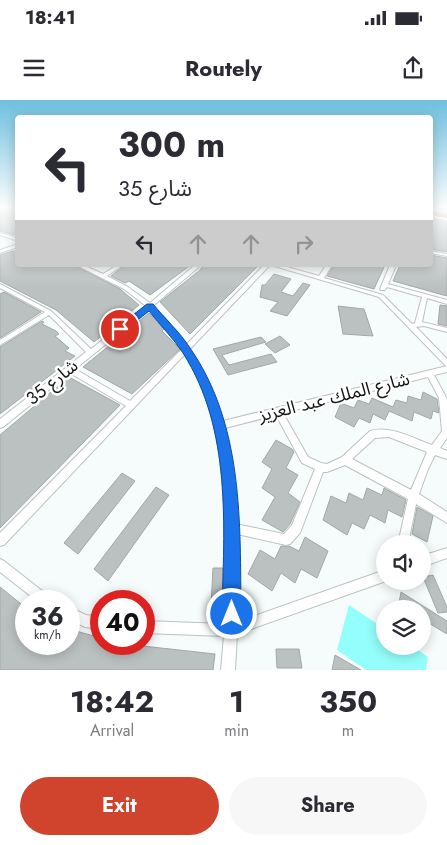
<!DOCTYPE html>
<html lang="en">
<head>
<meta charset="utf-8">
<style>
	body { margin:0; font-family:Jost,"Noto Sans Arabic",sans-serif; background:#f7f7f7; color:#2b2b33; height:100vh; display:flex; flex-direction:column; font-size:19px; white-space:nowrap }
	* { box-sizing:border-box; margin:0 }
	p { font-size:16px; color:#7c7c81 }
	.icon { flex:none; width:28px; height:28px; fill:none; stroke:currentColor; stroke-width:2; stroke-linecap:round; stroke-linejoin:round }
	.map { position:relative; height:570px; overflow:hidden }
	.side { display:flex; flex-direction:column; background:#fff; flex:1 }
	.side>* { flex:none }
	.hud { position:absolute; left:15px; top:15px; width:418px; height:152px; border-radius:5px; box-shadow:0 2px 12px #0003; background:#fff; color:#2b2b33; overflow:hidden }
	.buttons { position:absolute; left:376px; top:435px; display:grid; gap:10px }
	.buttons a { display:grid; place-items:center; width:55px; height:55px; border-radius:50%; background:#fff; box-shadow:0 2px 12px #0003; font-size:25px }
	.speed { position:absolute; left:15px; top:490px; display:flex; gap:10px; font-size:25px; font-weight:700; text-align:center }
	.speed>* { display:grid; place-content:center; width:65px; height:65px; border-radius:50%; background:#fff; box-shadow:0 2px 12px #0003; line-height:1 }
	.speed small { font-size:12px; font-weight:400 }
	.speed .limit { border:8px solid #d22; background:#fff; color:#111 }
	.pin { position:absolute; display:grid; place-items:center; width:42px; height:42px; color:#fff; margin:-21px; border:2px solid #fff; border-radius:50%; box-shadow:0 1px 5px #0007 }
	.me { position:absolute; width:55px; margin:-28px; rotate:0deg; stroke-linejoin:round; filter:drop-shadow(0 0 4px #0008) }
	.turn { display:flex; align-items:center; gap:18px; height:105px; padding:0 20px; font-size:22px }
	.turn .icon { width:65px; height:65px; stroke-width:2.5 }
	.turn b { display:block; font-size:35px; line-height:42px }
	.lanes { display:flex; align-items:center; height:48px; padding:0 20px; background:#0003; justify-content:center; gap:25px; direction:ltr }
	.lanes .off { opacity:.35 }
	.eta { display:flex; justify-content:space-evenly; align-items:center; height:85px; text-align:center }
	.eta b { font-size:30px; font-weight:700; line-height:35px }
	.button { display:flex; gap:10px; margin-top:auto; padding:10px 20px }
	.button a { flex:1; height:58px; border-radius:30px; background:#d0442d; color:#fff; font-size:20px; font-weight:700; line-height:58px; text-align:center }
	.button a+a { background:#f7f7f7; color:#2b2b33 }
	.status { display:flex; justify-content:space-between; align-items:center; height:35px; padding:0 25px; background:#fff; direction:ltr }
	.status svg { height:14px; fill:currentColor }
	header { display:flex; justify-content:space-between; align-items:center; height:65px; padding:0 20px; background:#fff; font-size:22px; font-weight:700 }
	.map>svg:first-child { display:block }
	.green { fill:#93fefb }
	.building { fill:#bbc0c0; stroke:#a2a7a7 }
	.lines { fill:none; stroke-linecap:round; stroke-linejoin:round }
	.minor-casing { stroke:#bdc2c1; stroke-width:2 }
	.major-casing { stroke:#d5d5d5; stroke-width:2 }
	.highway-casing { stroke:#d5d5d5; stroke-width:3 }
	.minor { fill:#fff; fill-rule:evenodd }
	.major { fill:#e9b4a9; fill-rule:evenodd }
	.highway { fill:#db8270; fill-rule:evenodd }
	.route { fill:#1a73e8; stroke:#114b97 }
	.labels { text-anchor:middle; stroke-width:5; stroke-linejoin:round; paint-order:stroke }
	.street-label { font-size:18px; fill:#161817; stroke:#fff }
</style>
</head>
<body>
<div class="status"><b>18:41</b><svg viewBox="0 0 49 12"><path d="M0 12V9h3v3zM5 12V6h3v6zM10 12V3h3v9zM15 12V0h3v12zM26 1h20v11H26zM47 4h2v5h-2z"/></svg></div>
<header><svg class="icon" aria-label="menu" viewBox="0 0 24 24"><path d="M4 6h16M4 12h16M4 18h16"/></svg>Routely<svg class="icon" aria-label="share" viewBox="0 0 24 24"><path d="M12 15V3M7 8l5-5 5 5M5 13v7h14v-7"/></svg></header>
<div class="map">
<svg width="447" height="570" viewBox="0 0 447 570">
	<rect width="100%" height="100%" fill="#f6fbfb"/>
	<path class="green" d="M349 505 385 529V546H412L428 557 426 570H366L337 550Z"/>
	<path class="building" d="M0 108H18V136L0 131Z
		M430 119 447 122V152L430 149Z
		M13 151 18 152V165H74L120 189 139 205 94 242 56 210 0 181V155Z
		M430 155 447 158V196L393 181 400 165 430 167Z
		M125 165H191L150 195 129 181 125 183 111 176Z
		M203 165H259L190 234 160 202 200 170Z
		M334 165H385L374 189 327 176Z
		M274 174 291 179 281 192 293 196 303 183 310 185 287 216 270 211 278 202 260 197 262 185H265Z
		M4 192 41 212 0 238V194Z
		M440 205 447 206V226L438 224Z
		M338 206 364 209 373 236 343 234Z
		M149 213 164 229 162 231 180 249 132 294 83 267Z
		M42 221 44 222 42 224 56 231 59 234 55 236 69 248 65 251 75 256 0 314V247Z
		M280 236 290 245 275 253 265 244Z
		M261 237 266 242 222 255 229 265 271 254 277 262 228 275 213 249Z
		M69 277 120 305 0 428V335Z
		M423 292 437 299 439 313 433 311 431 319 414 312 412 321 389 311 385 320 373 314 370 323 359 318 354 327 335 317 341 303 354 308 358 300 369 304 372 298 393 307 396 300 407 303 408 296 421 300Z
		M276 340 292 349 294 352 286 368 298 375 288 393 300 402 290 424 283 432 262 420 275 397 262 388 272 369 262 362Z
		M122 373 135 381 78 454 64 443Z
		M156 387 169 395 108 481 94 469Z
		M367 388 382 395 384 388 406 400 402 417 388 410 385 423 370 415 364 429 352 423 347 435 323 420 331 396 346 403 349 393 363 400Z
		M417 407 433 416 427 442 412 434Z
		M305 437 328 451 317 478 301 469 295 483 281 473 272 491 248 474 260 450 275 459 281 446H289L299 451Z
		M213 468H223L222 507 211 506Z
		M433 475 447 507V512L438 513 423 477Z
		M0 487 26 508V544H69V529L101 538V544H125L215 554 213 570H0Z
		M401 492 447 521V534L422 519V509H407L399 503Z
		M276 549H299L302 568H277Z
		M335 555 361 570H332Z"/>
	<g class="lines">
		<defs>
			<path id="minor" d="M430 108 447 110V112L430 109Z
				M430 115 447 118V120L430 117Z
				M0 133 18 138V141L0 135Z
				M18 144V147L0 153V150Z
				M430 151 447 154V156L430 153Z
				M76 165H83L103 174 117 165H123L107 176 128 187 150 203 195 165H201L153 206 165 218 186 245 264 165H270L189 250 204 276 223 321 447 266V272L434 275 447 299V338L440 348 447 351V359L435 355 428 369 419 394 447 412V423L416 404 408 444H398L408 399 345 365 327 372H323L300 433 290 444 286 445 237 434V522L385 470V481H386L237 534 235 570H221L224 536 144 533V521L225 524C227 480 227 437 224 393 223 372 223 352 218 332 211 305 199 278 185 254L4 445 0 446V433L126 306 70 273 3 327 0 328V319L86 252 49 215 0 245V240L45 212 0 188V184L51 211 91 249 146 206 124 189ZM150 209 171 234 182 249 130 301 75 269ZM428 277 439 298 442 331 432 345C412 338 391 325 370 331L342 357 327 364 321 363 308 357 283 313ZM276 315 302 363 315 369 292 425 284 434 236 424 231 357 225 328ZM389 337 427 352 411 390 352 359 375 338Z
				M271 165H280L319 176 326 165H332L324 178 383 195 412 224 415 223 422 197 387 187 385 190H381L380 189 390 165H396L388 184 447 200V204L427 198 422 222 447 228V232L424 226 416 227 447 259V266L445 265 379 197Z
				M447 448V458L422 467V456Z
				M0 459 4 461 50 497 52 501H37L0 472Z
				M69 507 86 515 101 517V529L85 527 69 519Z"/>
			<path id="major" d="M430 108H434L436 109 433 111 430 110Z"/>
			<path id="highway" d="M430 111 447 114V118L430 115Z"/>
		</defs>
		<use href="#minor" class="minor-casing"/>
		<use href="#major" class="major-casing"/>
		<use href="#highway" class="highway-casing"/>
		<use href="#minor" class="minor"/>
		<use href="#major" class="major"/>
		<use href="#highway" class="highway"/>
	</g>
	<linearGradient id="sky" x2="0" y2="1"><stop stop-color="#6dbfde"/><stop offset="0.57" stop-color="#fbfdfd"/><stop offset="1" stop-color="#fbfdfd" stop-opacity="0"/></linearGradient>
	<rect width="447" height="188" fill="url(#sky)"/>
	<path class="route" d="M147 204H153C165 219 180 232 190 248 244 326 240 423 241 514L238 520 232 523 225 520 222 514C224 426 232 330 183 253 173 238 160 225 149 211L124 231H117L115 229Z"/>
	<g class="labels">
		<g class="street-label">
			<text transform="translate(52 282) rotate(-39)" y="6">شارع 35</text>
			<text transform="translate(334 297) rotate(-14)" y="6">شارع الملك عبد العزيز</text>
		</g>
	</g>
</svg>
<div class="buttons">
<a><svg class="icon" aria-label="sound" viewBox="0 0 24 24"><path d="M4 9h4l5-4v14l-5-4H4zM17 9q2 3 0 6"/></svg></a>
<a><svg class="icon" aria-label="layers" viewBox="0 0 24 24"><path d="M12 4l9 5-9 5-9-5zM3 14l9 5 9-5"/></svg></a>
</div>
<div class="speed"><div>36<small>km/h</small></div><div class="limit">40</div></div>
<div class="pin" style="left:120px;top:229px;background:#d93025"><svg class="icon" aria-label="arrive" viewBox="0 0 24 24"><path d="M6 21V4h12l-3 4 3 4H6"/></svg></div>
<svg class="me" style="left:232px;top:514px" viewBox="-20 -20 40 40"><circle r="17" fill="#1a73e8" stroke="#fff" stroke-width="3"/><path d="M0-11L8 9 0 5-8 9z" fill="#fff"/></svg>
<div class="hud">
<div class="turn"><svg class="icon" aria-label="left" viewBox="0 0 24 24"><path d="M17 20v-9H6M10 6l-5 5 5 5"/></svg><div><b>300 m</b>شارع 35</div></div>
<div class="lanes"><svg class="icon" aria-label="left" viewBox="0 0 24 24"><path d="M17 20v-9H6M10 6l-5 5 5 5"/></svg><svg class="icon off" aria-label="ahead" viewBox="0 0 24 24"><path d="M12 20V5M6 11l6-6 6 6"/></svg><svg class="icon off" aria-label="ahead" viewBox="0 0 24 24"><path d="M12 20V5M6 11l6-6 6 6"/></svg><svg class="icon off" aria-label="right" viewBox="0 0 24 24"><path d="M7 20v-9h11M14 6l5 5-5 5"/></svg></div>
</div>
</div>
<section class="side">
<div class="eta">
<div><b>18:42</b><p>Arrival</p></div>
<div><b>1</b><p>min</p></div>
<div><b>350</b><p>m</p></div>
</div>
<div class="button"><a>Exit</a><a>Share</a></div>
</section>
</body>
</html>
